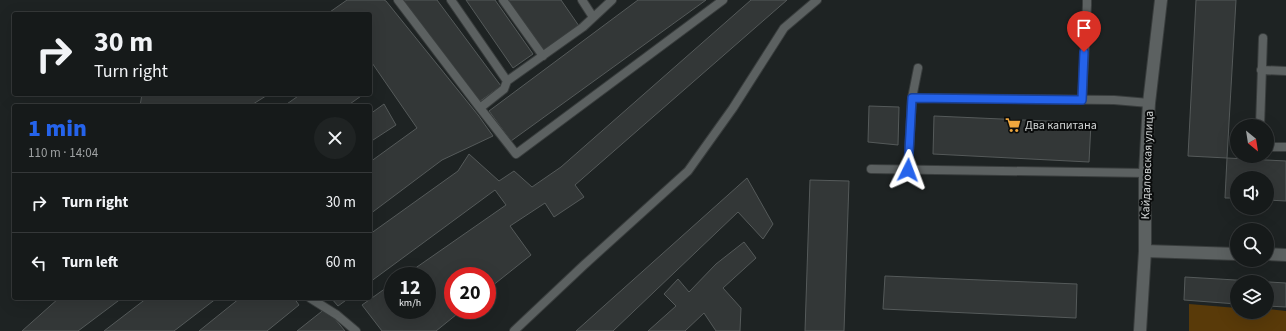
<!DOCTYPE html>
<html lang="en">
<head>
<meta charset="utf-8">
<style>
	body { margin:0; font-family:"Source Sans 3",sans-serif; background:#1f2323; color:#f1f3f6; height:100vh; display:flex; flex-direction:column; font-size:15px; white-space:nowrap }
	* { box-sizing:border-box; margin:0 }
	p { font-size:13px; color:#9ea1a2 }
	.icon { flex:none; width:22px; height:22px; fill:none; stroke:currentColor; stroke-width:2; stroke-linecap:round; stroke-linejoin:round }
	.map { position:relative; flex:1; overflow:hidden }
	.side { position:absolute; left:12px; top:104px; width:360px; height:196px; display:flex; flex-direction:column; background:#161a1a; border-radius:4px; box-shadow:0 4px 16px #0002,0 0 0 1px #353839 }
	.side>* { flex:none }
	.guide { position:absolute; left:12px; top:12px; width:360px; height:84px; border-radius:4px; box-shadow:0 4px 16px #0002,0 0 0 1px #353839; background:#161a1a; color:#f1f3f6; overflow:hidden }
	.needle { width:26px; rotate:150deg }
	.controls { position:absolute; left:1230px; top:119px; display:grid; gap:8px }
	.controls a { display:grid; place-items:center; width:44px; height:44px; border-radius:50%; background:#161a1a; box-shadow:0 4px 16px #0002,0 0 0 1px #353839; font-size:20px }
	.speed { position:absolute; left:384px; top:267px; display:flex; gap:8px; font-size:20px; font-weight:700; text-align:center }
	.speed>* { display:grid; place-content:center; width:52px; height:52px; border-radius:50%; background:#161a1a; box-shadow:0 4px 16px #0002,0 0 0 1px #353839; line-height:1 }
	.speed small { font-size:10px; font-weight:400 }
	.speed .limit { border:6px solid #d22; background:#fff; color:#111 }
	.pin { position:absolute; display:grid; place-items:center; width:34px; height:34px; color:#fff; margin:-41px -17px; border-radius:50% 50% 50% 0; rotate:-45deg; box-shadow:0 0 4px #0007 }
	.pin .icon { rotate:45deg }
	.me { position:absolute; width:44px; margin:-22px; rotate:3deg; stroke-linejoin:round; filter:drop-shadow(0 0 3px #0008) }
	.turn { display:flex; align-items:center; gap:14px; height:84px; padding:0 16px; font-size:18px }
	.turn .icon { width:52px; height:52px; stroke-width:2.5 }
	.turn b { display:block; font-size:28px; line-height:34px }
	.round { display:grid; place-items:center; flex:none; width:42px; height:42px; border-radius:21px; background:#1f2323 }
	.head { display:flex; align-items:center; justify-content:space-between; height:68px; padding:0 16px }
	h1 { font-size:24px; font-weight:800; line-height:30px; color:#2563eb }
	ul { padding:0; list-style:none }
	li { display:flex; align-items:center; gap:12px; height:60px; padding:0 16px; border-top:1px solid #353839 }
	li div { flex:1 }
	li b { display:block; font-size:15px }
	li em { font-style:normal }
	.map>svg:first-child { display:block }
	.green { fill:#593a09 }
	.building { fill:#333737; stroke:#555a5a }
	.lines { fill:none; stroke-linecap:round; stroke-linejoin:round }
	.lane-casing { stroke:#393d3d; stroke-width:10 }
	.street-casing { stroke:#393d3d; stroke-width:14 }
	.lane { stroke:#5c6161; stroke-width:8 }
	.street { stroke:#5c6161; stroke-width:12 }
	.route-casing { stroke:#184099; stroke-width:10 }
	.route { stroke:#2563eb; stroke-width:7 }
	.labels { text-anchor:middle; stroke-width:4; stroke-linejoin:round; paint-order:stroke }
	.poi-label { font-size:12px; fill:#d4d7d7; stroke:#0a0c0c; text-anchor:start }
	.street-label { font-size:12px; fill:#d4d7d7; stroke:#0a0c0c }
</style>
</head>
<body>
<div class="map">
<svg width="1286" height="331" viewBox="0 0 1286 331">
	<rect width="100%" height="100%" fill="#1e2323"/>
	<path class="green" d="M1189 304 1237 308V312H1267V309L1286 311V331H1189Z"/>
	<path class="building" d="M347 0H384L386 1 478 115 493 136 442 160 370 214V162L417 128 370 60V14H327Z
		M402 0H437L501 86 479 102Z
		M466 0H495L533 54 513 68Z
		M507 0H561L579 26 543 52Z
		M638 0H706L511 141 489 111Z
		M751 0H787L575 185 584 197 554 217 545 203 510 226 531 255 487 290V276H453V310H462L436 331H382L362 305 393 283V310H427V276H404L506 205 495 190 370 282V234L458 171 469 154 499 181 514 171 532 187 561 167Z
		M1196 0H1236L1227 158 1188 156Z
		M142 94H269L250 106H140Z
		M301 94H364L347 106H284Z
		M384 104 396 125 370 142V114Z
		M869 106 899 107 898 145 868 142Z
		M934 116 1091 123 1089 162 933 154Z
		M1227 158 1286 161V201L1267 200V178H1237V198H1225Z
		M747 178 773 224 763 239 738 212 613 331H576Z
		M810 180 849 181 844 331H805Z
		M744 242 756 258 723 288 741 308 740 331H716L704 313 685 331H648L676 306 664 294 678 279 689 292 716 264Z
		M885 276 1077 284 1076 318 883 309Z
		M1185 277 1286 283V307L1267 306V282H1237V304L1184 300Z
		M59 298H122L78 331H22Z
		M147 298H217L174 331H104Z
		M240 298H294L299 305 267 331H199Z
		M331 298H349L338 306Z
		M326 308 345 331H297Z"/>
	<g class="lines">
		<defs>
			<path id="lane" d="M398 0 480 108
				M451 0 507 81 583 27 612 0
				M503 0 543 56
				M582 0 593 17
				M1261 70 1286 71
				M507 81 504 89 480 108 516 154 723 0
				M912 98 1114 100 1149 103
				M1082 100 1087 5V0
				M1260 126 1263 38
				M1267 147H1286
				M871 169 1145 173
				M908 170 912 98 918 68
				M310 298 337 315 356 331
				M514 331 584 265 688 171 733 108 784 28 817 0"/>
			<path id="street" d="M1145 251 1237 254
				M1267 254 1286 255
				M1140 331 1145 251V173L1149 103 1161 0"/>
		</defs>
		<use href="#lane" class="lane-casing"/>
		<use href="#street" class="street-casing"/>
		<use href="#lane" class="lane"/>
		<use href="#street" class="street"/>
	</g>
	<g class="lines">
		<defs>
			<path id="route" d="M908 170 912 98 1082 100 1084 52"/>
		</defs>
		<use href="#route" class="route-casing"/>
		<use href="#route" class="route"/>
	</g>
	<defs>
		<symbol id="supermarket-bare" viewBox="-9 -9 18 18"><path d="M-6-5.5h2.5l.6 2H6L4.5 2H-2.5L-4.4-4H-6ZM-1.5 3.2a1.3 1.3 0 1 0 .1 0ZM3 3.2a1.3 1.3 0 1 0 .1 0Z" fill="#efa73e" stroke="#0a0c0c" stroke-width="2.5" paint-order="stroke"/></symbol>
	</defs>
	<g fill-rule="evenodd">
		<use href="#supermarket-bare" x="1002" y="114" width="22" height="22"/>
	</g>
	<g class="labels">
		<g class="poi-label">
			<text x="1025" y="129">Два капитана</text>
		</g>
		<g class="street-label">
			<text transform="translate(1147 165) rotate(-88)" y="4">Кайдаловская улица</text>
		</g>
	</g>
</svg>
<div class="controls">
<a><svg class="needle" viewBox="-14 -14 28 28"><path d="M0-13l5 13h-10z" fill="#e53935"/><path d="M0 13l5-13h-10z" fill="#9ea1a2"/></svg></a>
<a><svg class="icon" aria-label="sound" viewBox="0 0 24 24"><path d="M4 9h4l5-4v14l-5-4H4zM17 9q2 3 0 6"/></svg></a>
<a><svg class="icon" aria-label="search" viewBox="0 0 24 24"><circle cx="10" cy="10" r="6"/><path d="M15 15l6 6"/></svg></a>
<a><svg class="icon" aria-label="layers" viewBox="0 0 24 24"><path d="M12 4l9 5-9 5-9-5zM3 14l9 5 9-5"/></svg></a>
</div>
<div class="speed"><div>12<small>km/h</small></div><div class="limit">20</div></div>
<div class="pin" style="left:1084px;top:52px;background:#d93025"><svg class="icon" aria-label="arrive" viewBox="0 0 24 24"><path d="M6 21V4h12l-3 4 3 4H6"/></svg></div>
<svg class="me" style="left:908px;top:170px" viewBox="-20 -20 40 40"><path d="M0-17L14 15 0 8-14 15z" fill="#2563eb" stroke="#fff" stroke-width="4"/></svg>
<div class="guide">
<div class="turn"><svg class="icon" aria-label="right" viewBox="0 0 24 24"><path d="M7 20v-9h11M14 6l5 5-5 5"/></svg><div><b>30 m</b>Turn right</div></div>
</div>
<section class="side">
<div class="head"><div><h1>1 min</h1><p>110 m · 14:04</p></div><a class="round"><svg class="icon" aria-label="close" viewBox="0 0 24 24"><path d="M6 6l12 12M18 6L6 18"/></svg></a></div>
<ul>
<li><svg class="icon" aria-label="right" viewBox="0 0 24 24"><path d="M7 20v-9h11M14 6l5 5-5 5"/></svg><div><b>Turn right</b></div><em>30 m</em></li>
<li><svg class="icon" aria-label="left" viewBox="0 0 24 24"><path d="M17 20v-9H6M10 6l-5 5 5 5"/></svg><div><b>Turn left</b></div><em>60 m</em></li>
</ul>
</section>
</div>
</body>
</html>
